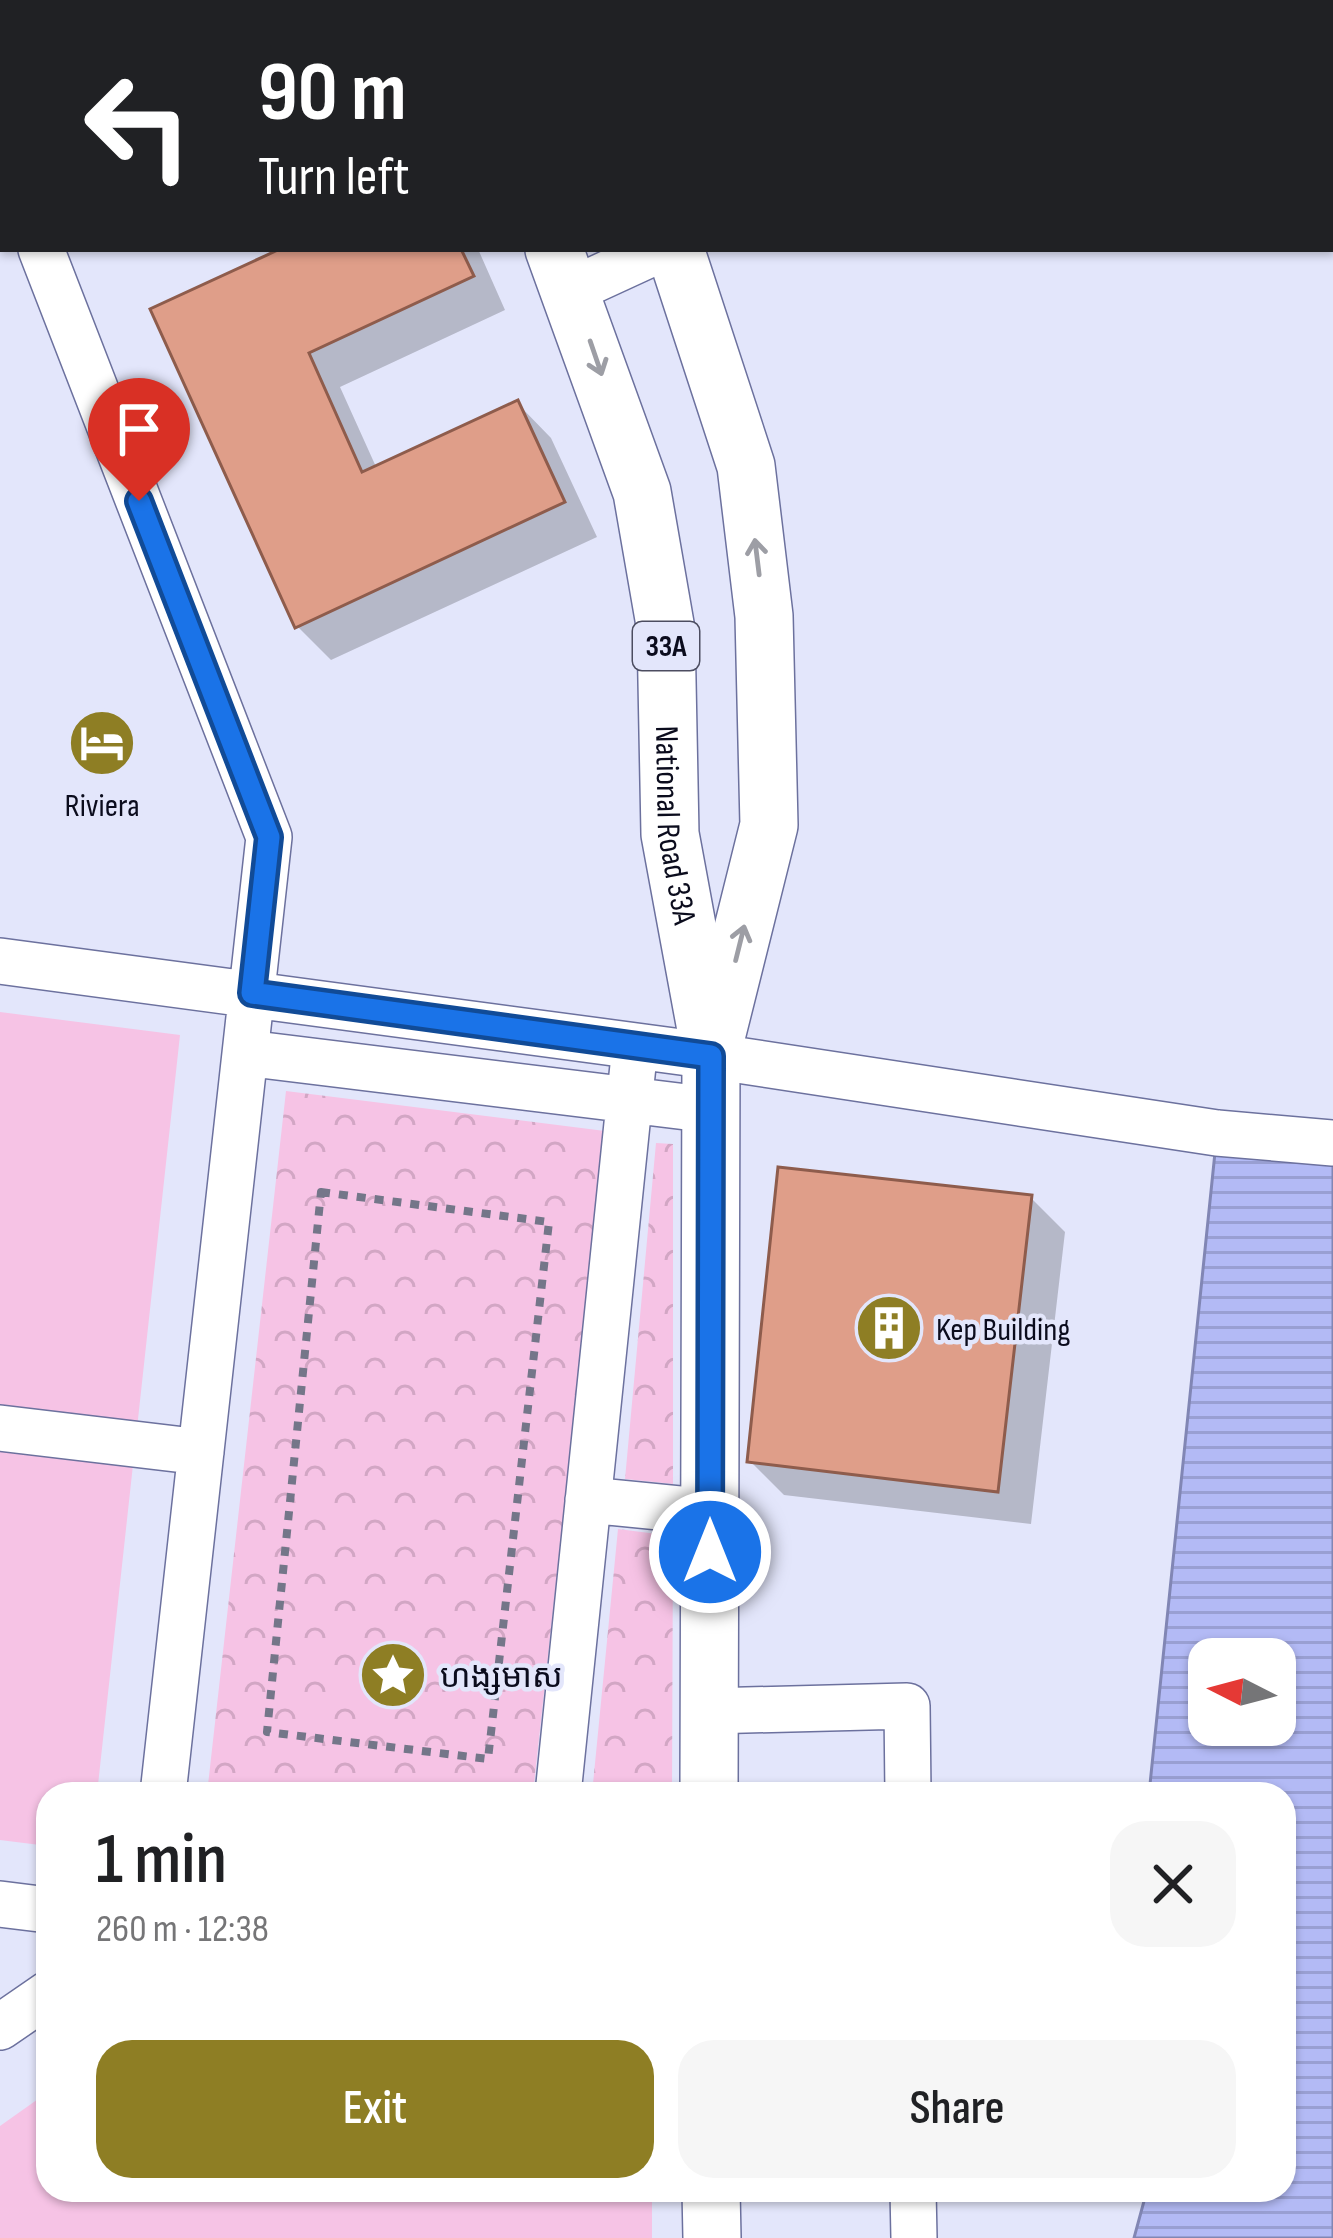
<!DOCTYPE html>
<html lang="en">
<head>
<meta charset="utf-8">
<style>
	body { margin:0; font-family:"Sofia Sans Condensed","Noto Sans Khmer",sans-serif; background:#f6f6f6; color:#202124; height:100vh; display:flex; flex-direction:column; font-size:45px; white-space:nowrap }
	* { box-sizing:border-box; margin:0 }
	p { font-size:39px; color:#757577 }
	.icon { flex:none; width:66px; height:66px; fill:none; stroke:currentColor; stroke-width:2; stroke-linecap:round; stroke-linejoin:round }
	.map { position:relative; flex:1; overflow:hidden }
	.details { position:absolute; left:36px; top:1782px; width:1260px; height:420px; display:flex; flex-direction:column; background:#fff; border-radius:36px; box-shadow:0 3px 9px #0004 }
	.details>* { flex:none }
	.top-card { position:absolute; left:0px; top:0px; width:1335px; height:252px; box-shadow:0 3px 9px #0004; background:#202124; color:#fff; overflow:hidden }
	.needle { width:78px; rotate:276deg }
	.buttons { position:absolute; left:1188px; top:1638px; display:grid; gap:24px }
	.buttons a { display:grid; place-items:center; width:108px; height:108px; border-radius:24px; background:#fff; box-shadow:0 3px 9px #0004; font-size:60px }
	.pin { position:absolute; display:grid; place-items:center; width:102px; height:102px; color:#fff; margin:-123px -51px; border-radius:50% 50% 50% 0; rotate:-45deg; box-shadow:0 0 12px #0007 }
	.pin .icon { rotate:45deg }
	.me { position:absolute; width:132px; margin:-66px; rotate:0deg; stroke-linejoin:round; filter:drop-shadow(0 0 9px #0008) }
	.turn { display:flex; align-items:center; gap:42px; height:252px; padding:0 60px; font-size:54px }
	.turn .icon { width:156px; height:156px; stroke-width:2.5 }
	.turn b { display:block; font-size:84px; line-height:102px }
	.round { display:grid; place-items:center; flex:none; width:126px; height:126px; border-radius:36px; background:#f6f6f6 }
	.headline { display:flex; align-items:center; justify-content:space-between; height:204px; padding:0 60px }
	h1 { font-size:72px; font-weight:600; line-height:90px }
	.cta { display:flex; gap:24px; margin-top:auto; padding:24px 60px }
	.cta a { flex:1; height:138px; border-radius:36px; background:#8e7e24; color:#fff; font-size:48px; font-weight:600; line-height:138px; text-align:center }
	.cta a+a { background:#f6f6f6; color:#202124 }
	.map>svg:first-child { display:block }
	.grass { fill:#f6c3e5 }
	.park { fill:url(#park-crowns) }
	.water { fill:url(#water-rules); stroke:#8186b4; stroke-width:3; fill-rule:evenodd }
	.shadow { fill:#0003 }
	.building { fill:#df9e89; stroke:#8e5c4c; stroke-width:3 }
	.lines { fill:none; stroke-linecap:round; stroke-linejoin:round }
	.minor-casing { stroke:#6c719e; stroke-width:48 }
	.major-casing { stroke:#6c719e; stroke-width:60 }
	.path { stroke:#747689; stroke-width:8; stroke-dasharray:9 9; stroke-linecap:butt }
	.minor { stroke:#fff; stroke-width:45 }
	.major { stroke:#fff; stroke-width:57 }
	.oneway { stroke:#9d9ea5 }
	.route-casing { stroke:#114b97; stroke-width:30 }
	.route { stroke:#1a73e8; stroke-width:21 }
	.labels { text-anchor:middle; stroke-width:9; stroke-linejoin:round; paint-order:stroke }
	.shield { fill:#e3e6fb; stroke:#4c4d60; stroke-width:3 }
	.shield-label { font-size:30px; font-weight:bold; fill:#0b0c1d }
	.poi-label { font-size:33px; fill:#0b0c1d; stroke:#e3e6fb; text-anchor:start }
	.street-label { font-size:33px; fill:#0b0c1d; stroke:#e3e6fb }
</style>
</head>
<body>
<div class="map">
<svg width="1333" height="2238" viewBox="0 0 1333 2238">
	<defs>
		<pattern id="park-crowns" width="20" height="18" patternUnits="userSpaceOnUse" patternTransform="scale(3)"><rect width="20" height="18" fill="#f6c3e5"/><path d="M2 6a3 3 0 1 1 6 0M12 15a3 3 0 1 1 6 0" fill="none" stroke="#d2a6c4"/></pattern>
		<pattern id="water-rules" width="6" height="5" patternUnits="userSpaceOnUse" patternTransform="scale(3)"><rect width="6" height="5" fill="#b3baf5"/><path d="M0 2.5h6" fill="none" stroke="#999fd2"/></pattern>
	</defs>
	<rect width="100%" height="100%" fill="#e3e6fb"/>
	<path class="grass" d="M0 1012 180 1035 97 1794H48V1846L0 1840Z
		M48 2092V2190H652V2238H0V2126Z"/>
	<path class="park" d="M286 1091 605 1131 533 1794H207Z
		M656 1143 673 1144V1484L625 1479Z
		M618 1529 673 1536 672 1794H592Z"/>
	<path class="water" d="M1217 1133 1333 1150V2238H1134L1147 2190H1284V1794H1149ZM1209 1659H1275V1725H1209Z"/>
	<path class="shadow" d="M287 249H478L505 310 340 387 377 469 518 404 551 438 597 537 331 660 297 626Z
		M1031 1198 1065 1232 1031 1524 784 1495 750 1461Z"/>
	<path class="building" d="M280 249H461L474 276 309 353 362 472 518 400 565 502 295 628 150 309Z
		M778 1167 1032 1195 998 1492 747 1462Z"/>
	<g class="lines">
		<defs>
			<path id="minor" d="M6 3 13 0
				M0 144 3 152
				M41 249 269 837 163 1794
				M572 290 661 249
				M0 961 711 1056 1217 1133 1333 1143
				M246 1053 711 1110
				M0 1428 201 1452
				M588 1500 710 1512
				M709 1711 907 1706 908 1794
				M558 1794 635 1046
				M0 1904 48 1910
				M0 2027 48 1994
				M913 2190 914 2238"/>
			<g id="major">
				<path d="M442 0 444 3"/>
				<path d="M562 0 563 3"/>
				<path id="s1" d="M554 249 642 492 666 630 670 834 711 1056 709 1794"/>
				<path d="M675 249 746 466 764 616 769 825 715 1041"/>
				<path d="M711 2190 712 2238"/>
			</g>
		</defs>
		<use href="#minor" class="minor-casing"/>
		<use href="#major" class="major-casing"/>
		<path class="path" d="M321 1192 549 1222 488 1759 267 1732Z"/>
		<use href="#minor" class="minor"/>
		<use href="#major" class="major"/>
	</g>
	<defs><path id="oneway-shaft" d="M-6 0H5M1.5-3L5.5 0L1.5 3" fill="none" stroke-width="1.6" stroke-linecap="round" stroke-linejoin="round" transform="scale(3)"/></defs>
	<g class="oneway">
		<use href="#oneway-shaft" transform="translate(596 358) rotate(71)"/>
		<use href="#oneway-shaft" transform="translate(757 557) rotate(-97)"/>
		<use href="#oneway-shaft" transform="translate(740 943) rotate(-76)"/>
	</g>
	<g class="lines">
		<defs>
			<path id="route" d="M139 501 269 837 252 993 711 1056 710 1552"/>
		</defs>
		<use href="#route" class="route-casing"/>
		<use href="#route" class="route"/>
	</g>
	<defs>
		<symbol id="hotel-disc" viewBox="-11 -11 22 22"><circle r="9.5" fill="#8e7e24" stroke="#e3e6fb"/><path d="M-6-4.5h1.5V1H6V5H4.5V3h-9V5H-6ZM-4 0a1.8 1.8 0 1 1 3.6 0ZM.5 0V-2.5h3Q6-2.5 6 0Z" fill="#fff"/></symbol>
		<symbol id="building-disc" viewBox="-11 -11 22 22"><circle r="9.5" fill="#8e7e24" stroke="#e3e6fb"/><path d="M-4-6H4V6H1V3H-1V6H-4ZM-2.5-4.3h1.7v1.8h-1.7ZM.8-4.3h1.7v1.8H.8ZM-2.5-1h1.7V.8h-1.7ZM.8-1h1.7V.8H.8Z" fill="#fff"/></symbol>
		<symbol id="sight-disc" viewBox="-11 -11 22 22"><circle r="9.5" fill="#8e7e24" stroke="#e3e6fb"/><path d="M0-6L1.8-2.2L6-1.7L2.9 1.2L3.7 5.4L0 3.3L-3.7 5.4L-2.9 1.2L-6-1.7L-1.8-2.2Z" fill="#fff"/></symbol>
	</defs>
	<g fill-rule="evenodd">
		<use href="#hotel-disc" x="64" y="705" width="76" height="76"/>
		<use href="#building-disc" x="851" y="1290" width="76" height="76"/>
		<use href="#sight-disc" x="355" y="1637" width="76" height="76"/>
	</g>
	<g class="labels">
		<rect class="shield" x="633" y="622" width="66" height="48" rx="9"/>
		<g class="shield-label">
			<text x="666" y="656">33A</text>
		</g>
		<g class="poi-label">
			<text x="102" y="816" text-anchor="middle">Riviera</text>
			<text x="936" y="1340">Kep Building</text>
			<text x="440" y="1687">ហង្សមាស</text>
		</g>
		<g class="street-label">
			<text dy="12" stroke="none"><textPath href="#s1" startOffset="594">National Road 33A</textPath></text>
		</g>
	</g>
</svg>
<div class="buttons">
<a><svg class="needle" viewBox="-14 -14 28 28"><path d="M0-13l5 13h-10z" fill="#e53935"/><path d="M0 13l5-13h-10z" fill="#757577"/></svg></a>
</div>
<div class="pin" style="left:139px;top:501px;background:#d93025"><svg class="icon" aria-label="arrive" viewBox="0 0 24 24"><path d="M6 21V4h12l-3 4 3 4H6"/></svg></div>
<svg class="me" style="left:710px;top:1552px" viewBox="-20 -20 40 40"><circle r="17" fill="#1a73e8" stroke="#fff" stroke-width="3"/><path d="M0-11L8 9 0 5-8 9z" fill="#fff"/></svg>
<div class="top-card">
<div class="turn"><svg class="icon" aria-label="left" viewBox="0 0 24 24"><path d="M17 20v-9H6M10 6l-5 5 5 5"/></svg><div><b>90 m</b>Turn left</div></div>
</div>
<section class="details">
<div class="headline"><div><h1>1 min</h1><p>260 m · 12:38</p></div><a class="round"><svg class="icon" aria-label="close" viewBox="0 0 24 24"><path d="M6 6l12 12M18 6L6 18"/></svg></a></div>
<div class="cta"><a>Exit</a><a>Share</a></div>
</section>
</div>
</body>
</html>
